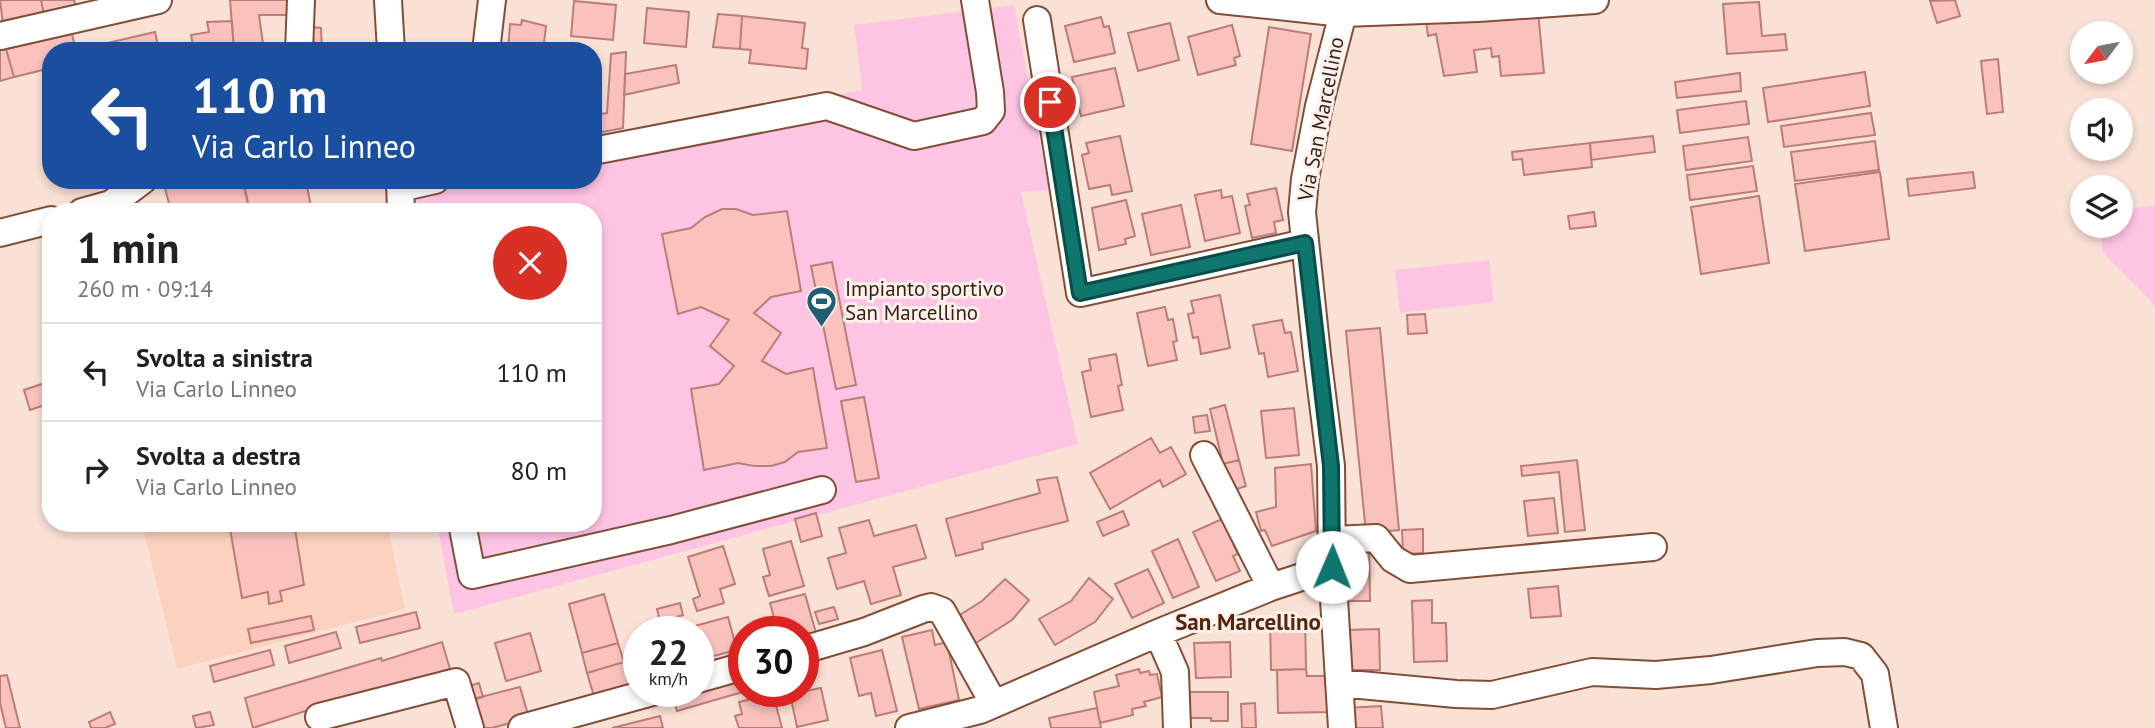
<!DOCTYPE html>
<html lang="it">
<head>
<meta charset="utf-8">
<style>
	body { margin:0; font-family:"PT Sans",sans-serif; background:#f6f6f6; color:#222; height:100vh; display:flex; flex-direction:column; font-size:26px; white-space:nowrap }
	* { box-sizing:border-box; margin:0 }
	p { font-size:23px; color:#767676 }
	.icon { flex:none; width:38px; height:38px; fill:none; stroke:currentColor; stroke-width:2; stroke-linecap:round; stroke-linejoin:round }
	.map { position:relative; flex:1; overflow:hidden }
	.sheet { position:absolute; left:42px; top:203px; width:560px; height:329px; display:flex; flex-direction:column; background:#fff; border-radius:28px; box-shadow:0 4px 10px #0003 }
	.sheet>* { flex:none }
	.banner { position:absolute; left:42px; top:42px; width:560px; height:147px; border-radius:28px; box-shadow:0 4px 10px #0003; background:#1a4fa0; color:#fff; overflow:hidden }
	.needle { width:46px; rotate:238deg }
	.fabs { position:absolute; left:2070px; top:21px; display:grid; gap:14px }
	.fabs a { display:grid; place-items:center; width:63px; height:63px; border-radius:50%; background:#fff; box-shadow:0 4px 10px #0003; font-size:35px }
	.speed { position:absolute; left:623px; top:616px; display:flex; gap:14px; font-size:35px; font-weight:700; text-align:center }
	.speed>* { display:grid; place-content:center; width:91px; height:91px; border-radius:50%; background:#fff; box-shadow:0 4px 10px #0003; line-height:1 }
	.speed small { font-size:18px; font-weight:400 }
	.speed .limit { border:10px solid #d22; background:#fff; color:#111 }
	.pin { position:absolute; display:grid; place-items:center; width:60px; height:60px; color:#fff; margin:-30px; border:4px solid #fff; border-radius:50%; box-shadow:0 2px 7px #0007 }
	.me { position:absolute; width:77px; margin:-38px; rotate:1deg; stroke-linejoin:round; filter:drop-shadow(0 0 5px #0008) }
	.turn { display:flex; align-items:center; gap:24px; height:147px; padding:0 35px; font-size:32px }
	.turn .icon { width:91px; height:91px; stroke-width:2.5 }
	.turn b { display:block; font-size:49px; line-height:60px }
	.round { display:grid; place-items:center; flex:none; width:74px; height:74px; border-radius:37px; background:#f6f6f6 }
	.summary { display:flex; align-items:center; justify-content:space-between; height:119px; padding:0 35px }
	h1 { font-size:42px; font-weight:600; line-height:52px }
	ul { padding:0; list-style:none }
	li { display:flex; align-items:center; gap:21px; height:98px; padding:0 35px; border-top:2px solid #e0e0e0 }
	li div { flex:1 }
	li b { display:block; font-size:26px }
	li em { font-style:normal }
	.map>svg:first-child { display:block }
	.built { fill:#fcd2bf }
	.green { fill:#fec4e4 }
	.building { fill:#f9c2bd; stroke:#bc7d78; stroke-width:2 }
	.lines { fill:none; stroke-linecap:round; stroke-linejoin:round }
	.minor-casing { stroke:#824e37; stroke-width:30 }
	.minor { stroke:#fff; stroke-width:26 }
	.route-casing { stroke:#0a4d48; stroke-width:18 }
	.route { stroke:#0f766e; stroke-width:12 }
	.labels { text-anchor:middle; stroke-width:6; stroke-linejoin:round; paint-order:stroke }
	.street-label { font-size:21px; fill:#361f15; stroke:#fef1ec }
	.poi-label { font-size:21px; fill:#361f15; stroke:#fef1ec; text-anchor:start }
	.neighbourhood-label { font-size:23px; font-weight:bold; fill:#54240c; stroke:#fef1ec }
</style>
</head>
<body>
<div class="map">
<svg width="2155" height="728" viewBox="0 0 2155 728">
	<rect width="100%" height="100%" fill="#fae1d6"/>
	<path class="built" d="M142 523H387L405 609 177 669Z"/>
	<path class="green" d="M1014 5 1049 190 1021 192 1078 444 454 614 437 523H593V212H418L416 180H593V137L862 90 854 25Z
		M2155 205V308L2152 302 2103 253 2100 226H2121V211Z
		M1489 260 1494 302 1400 313 1395 270Z"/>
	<path class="building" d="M0 0H41L44 14 3 24Z
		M41 0H74L76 7 44 14Z
		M230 0H294L296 15H259L264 51H234Z
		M1955 0 1960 16 1937 23 1930 1Z
		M574 1 616 5 613 40 571 36Z
		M1759 2 1762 36 1785 34 1787 50 1727 54 1723 4Z
		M647 8 689 12 686 47 644 43Z
		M1538 12 1544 73 1501 76 1499 56 1492 57 1491 48 1474 50 1477 72 1444 76 1436 34 1428 36 1426 21Z
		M718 14 742 16 740 49 713 47Z
		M742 16 805 23 802 48 808 49 806 69 749 63 751 50 740 49Z
		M1101 17 1104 27 1109 26 1115 53 1074 62 1065 26Z
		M522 20 546 26 543 51H508L510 24 521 25Z
		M232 21 234 51H194L191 35 209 32 207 22Z
		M1170 23 1179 60 1138 71 1128 33Z
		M1232 25 1240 56 1234 58 1236 65 1198 75 1188 37Z
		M311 27 321 28 322 51H310Z
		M1269 27 1311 34 1292 151 1251 144Z
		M155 32 159 51H91L90 47Z
		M72 34 76 51H51V85L47 69 14 77 6 49Z
		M6 49 14 77 0 81V50Z
		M626 52 623 128 593 134V115L607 113 611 54Z
		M1998 59 2003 112 1987 114 1981 61Z
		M676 65 679 83 624 95 625 74Z
		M1115 68 1124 106 1081 116 1072 77Z
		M1865 72 1870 106 1768 122 1763 88Z
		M1740 73 1741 91 1677 98 1675 82Z
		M1746 101 1749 124 1680 133 1677 110Z
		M1871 113 1875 135 1784 147 1781 126Z
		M1120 136 1132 191 1112 195 1110 185 1089 189 1082 155 1089 153 1086 143Z
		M1653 136 1655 152 1591 160 1590 143Z
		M1748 137 1752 161 1686 170 1683 146Z
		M1875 141 1879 170 1795 181 1791 152Z
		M1590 143 1592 167 1524 175 1522 159 1513 160 1512 152Z
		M1753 166 1757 191 1690 200 1687 175Z
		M1880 172 1889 239 1805 251 1795 184Z
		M1973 172 1975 188 1909 196 1907 179Z
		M200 180H243L249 210 240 212H171L165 188Z
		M243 180H294L296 188 307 186 312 212H250Z
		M335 180H353L354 184 337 186Z
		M1276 188 1283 220 1274 222 1276 233 1252 238 1245 206 1250 205 1247 194Z
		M1221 190 1222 198 1232 196 1240 233 1205 241 1195 195Z
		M1759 196 1769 263 1701 274 1691 207Z
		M1126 200 1135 236 1125 239 1126 244 1099 250 1092 208Z
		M1181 205 1190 247 1151 255 1142 214Z
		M722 209H736L753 215 787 211 801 291 771 297 754 313 781 333 762 361 786 374 813 368 827 448 798 452 785 462 771 466H754L738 463 704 470 691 389 719 384 734 366 710 346 729 320 701 307 678 314 662 234 691 228 705 217Z
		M1594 212 1596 226 1570 229 1568 216Z
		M832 262 856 385 836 389 811 266Z
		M1220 295 1230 348 1201 354 1198 337 1193 338 1188 314 1194 313 1191 301Z
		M1165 307 1168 320 1173 319 1177 341 1173 342 1177 360 1148 366 1137 313Z
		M1425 314 1427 333 1408 334 1407 315Z
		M1282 320 1285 333 1291 332 1298 371 1268 377 1264 353 1259 354 1253 325Z
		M1380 328 1399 530 1366 533 1346 331Z
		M1116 354 1122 385 1118 386 1123 410 1091 417 1082 372 1091 370 1089 359Z
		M51 381V403L30 410 24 390Z
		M864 397 879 478 856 482 841 401Z
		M1225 405 1239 460 1223 464 1210 409Z
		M1294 408 1299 455 1266 458 1261 411Z
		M1207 415 1210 431 1195 433 1193 417Z
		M1151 438 1160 453 1171 447 1186 474 1163 487 1160 480 1110 509 1090 473Z
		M1239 460 1246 486 1234 490 1223 464Z
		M1577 460 1585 530 1565 532 1559 472 1522 476 1521 466Z
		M1311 464 1316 531 1272 546 1265 530 1261 531 1256 512 1276 507 1275 468Z
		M1057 477 1068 521 982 543 983 549 956 556 946 519 1040 493 1037 480Z
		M1554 498 1558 533 1528 536 1524 501Z
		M1123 511 1129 525 1103 536 1097 522Z
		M816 513 822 536 801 542 795 519Z
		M1222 519 1238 554 1233 556 1240 571 1216 581 1193 532Z
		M869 520 874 536 916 525 926 558 893 567 901 595 871 604 864 581 837 589 828 558 846 553 839 528Z
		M229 523H294L304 585 280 591 282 601 269 604 268 592 242 598Z
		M1423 529V553L1403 554 1402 530Z
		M1178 539 1199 587 1173 598 1152 551Z
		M791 541 804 586 769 596 763 577 770 575 763 549Z
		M1348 543H1369L1370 601H1349Z
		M723 546 735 584 720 589 724 603 697 611 693 599 700 596 688 557Z
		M1148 569 1164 603 1132 618 1115 584Z
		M1089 578 1113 599 1095 622 1055 645 1039 619 1071 601Z
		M1005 579 1029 600 1012 620 971 646 955 618 982 601Z
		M1558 586 1561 616 1531 618 1528 589Z
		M604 594 618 643 582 653 569 604Z
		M805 594 816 633 803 637V632H778L770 603Z
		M1432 600V623H1446L1447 661 1414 662 1412 601Z
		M680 603 683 615 660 622 657 609Z
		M834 607 838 619 819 624 815 612Z
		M416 612 420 628 360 643 356 627Z
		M311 616 314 630 251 643 248 629Z
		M1305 616 1306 669 1271 670 1270 617Z
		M728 617 737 650 698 660V632H672Z
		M1379 629 1380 670H1346L1345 630Z
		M932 630 935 645 947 642 959 700 919 709 902 637Z
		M336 632 341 648 289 663 285 646Z
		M530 633 541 671 506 681 495 643Z
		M442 642 450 669 386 690 324 705 253 728 245 698 381 658 382 661Z
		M1230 642 1231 677 1196 678 1194 643Z
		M618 643 624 662 587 673 582 653Z
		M270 650 274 665 214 682 210 666Z
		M882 650 897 711 876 716 871 693 859 696 850 658Z
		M624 662 633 692 596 703 587 673Z
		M1139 669 1140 673 1149 671 1150 675 1157 674 1162 697 1144 702 1146 706 1132 709 1133 715 1100 723 1094 692 1119 686 1116 675Z
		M1306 669 1307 676H1330L1331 712 1278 713 1277 670Z
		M7 675 20 728H6L0 703V676Z
		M744 676V691H746L677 711 672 694 698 691Z
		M479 683 483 697 469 701 465 687Z
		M520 687 529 718 492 728H481L473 699Z
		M821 688 828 720 797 727 790 694Z
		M1190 692H1228V721H1211V718H1190Z
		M773 694 782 728H739L735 716 742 714 739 702Z
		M1255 703 1256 728H1242L1241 704Z
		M1381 706 1383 728H1347L1346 708Z
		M1097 708 1101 728H1051L1049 718Z
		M110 712 115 724 105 728H91L89 722Z
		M210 712 214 725 196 728 193 716Z
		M660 716 663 728H612Z"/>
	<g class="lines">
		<defs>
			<path id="minor" d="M388 0 391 51
				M1220 0 1343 13 1478 8 1595 0
				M1037 20 1080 293 1305 243
				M0 36 158 0
				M299 51 301 0
				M486 51 492 0
				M593 151 827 106 914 136 983 121 991 111 990 92 975 0
				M400 180 401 212
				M400 188 435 180
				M82 212 111 204 143 180
				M0 233 51 220
				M1204 455 1271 587
				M462 523 472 575 671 530 822 490
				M1333 540 1376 538 1393 559 1410 569 1653 547
				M1158 633 1175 672 1177 728
				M803 650 864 632 923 609 931 607 942 611 994 704
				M698 679 744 666
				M1339 683 1456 694 1492 695 1592 672 1656 675 1711 670 1817 653 1845 652 1861 656 1875 674 1884 728
				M319 717 456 682 470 728
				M522 728 656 691
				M909 728 980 710 1158 633 1271 587 1332 567
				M1342 728 1332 567 1331 466 1317 355 1302 212 1305 179 1319 106 1343 13"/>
		</defs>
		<use href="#minor" class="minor-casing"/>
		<use href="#minor" class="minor"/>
	</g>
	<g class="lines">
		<defs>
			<path id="route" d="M1050 102 1080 293 1305 243 1331 466 1332 567"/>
		</defs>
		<use href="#route" class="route-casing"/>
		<use href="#route" class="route"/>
	</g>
	<defs>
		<symbol id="stadium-pin" viewBox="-11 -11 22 30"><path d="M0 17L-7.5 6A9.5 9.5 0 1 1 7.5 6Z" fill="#1f5e74" stroke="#fef1ec"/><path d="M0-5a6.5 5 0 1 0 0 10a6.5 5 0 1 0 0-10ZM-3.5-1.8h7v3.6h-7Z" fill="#fff"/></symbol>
	</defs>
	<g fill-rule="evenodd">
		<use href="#stadium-pin" x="804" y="284" width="35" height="47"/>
	</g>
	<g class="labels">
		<g class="street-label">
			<text transform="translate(1321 119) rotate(-79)" y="7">Via San Marcellino</text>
		</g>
		<g class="poi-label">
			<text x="845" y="296">Impianto sportivo<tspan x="845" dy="24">San Marcellino</tspan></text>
		</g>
		<g class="neighbourhood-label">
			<text x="1248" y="630">San Marcellino</text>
		</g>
	</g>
</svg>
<div class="fabs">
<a><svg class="needle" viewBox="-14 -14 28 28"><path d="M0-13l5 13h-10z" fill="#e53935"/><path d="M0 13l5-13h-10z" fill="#767676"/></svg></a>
<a><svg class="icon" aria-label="sound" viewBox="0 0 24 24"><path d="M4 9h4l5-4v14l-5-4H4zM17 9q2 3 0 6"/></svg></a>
<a><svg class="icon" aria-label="layers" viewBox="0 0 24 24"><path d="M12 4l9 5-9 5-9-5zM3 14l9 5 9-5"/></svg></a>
</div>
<div class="speed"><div>22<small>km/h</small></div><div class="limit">30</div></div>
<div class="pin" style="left:1050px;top:102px;background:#d93025"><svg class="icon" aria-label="arrive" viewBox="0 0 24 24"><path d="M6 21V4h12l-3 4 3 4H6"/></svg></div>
<svg class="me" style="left:1332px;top:567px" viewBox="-20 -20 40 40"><circle r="19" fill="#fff"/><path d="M0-13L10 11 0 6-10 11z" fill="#0f766e"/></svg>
<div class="banner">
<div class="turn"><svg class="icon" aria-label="left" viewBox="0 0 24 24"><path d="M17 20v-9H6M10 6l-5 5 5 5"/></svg><div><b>110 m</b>Via Carlo Linneo</div></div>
</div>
<section class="sheet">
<div class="summary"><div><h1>1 min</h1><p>260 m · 09:14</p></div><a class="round" style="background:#d93025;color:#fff"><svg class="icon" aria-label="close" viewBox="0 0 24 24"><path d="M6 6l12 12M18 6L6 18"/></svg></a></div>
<ul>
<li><svg class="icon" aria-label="left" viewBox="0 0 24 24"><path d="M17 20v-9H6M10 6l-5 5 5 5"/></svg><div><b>Svolta a sinistra</b><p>Via Carlo Linneo</p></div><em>110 m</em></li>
<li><svg class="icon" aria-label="right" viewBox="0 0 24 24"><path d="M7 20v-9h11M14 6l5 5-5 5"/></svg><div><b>Svolta a destra</b><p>Via Carlo Linneo</p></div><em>80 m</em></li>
</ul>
</section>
</div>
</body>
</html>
